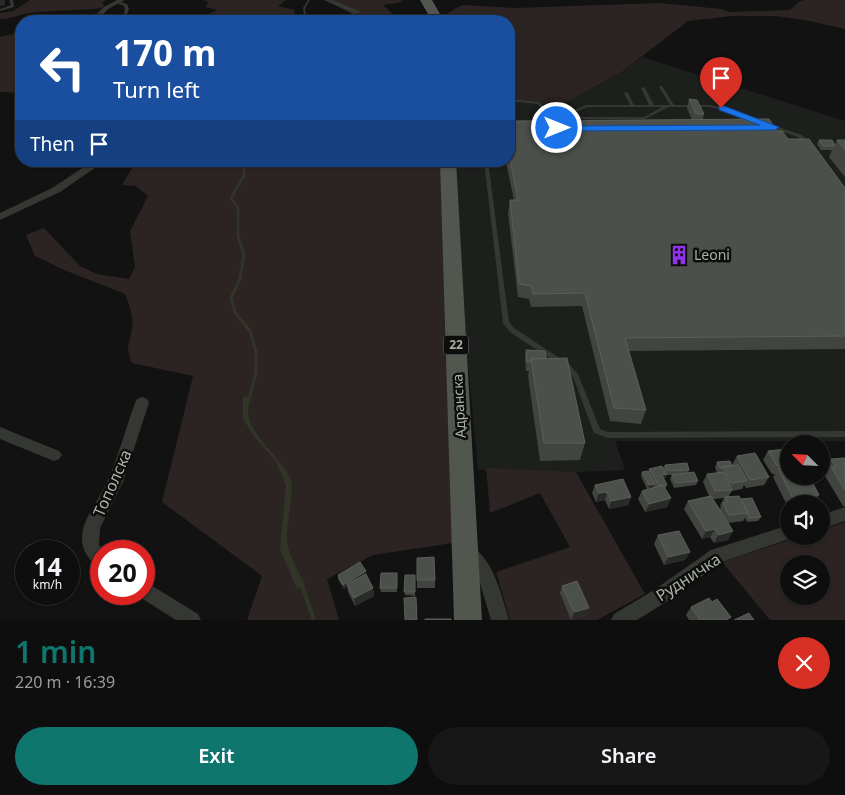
<!DOCTYPE html>
<html lang="en">
<head>
<meta charset="utf-8">
<style>
	body { margin:0; font-family:"Noto Sans",sans-serif; background:#161716; color:#f1f3f6; height:100vh; display:flex; flex-direction:column; font-size:19px; white-space:nowrap }
	* { box-sizing:border-box; margin:0 }
	p { font-size:16px; color:#9a9c9d }
	.icon { flex:none; width:28px; height:28px; fill:none; stroke:currentColor; stroke-width:2; stroke-linecap:round; stroke-linejoin:round }
	.map { position:relative; height:620px; overflow:hidden }
	.sheet { display:flex; flex-direction:column; background:#0d0e0d; flex:1 }
	.sheet>* { flex:none }
	.top-card { position:absolute; left:15px; top:15px; width:500px; height:152px; border-radius:20px; box-shadow:0 1px 4px #0004,0 0 0 1px #2d2e2e; background:#1a4fa0; color:#fff; overflow:hidden }
	.needle { width:32px; rotate:294deg }
	.controls { position:absolute; left:780px; top:435px; display:grid; gap:10px }
	.controls a { display:grid; place-items:center; width:50px; height:50px; border-radius:50%; background:#0d0e0d; box-shadow:0 1px 4px #0004,0 0 0 1px #2d2e2e; font-size:25px }
	.speed { position:absolute; left:15px; top:540px; display:flex; gap:10px; font-size:25px; font-weight:700; text-align:center }
	.speed>* { display:grid; place-content:center; width:65px; height:65px; border-radius:50%; background:#0d0e0d; box-shadow:0 1px 4px #0004,0 0 0 1px #2d2e2e; line-height:1 }
	.speed small { font-size:12px; font-weight:400 }
	.speed .limit { border:8px solid #d22; background:#fff; color:#111 }
	.pin { position:absolute; display:grid; place-items:center; width:42px; height:42px; color:#fff; margin:-51px -21px; border-radius:50% 50% 50% 0; rotate:-45deg; box-shadow:0 0 5px #0007 }
	.pin .icon { rotate:45deg }
	.me { position:absolute; width:55px; margin:-28px; rotate:90deg; stroke-linejoin:round; filter:drop-shadow(0 0 4px #0008) }
	.turn { display:flex; align-items:center; gap:18px; height:105px; padding:0 15px; font-size:22px }
	.turn .icon { width:65px; height:65px; stroke-width:2.5 }
	.turn b { display:block; font-size:35px; line-height:42px }
	.then { display:flex; align-items:center; height:48px; padding:0 15px; background:#0003; gap:10px; font-size:19px }
	.round { display:grid; place-items:center; flex:none; width:52px; height:52px; border-radius:26px; background:#161716 }
	.head { display:flex; align-items:center; justify-content:space-between; height:85px; padding:0 15px }
	h1 { font-size:30px; font-weight:600; line-height:38px; color:#0f766e }
	.button { display:flex; gap:10px; margin-top:auto; padding:10px 15px }
	.button a { flex:1; height:58px; border-radius:30px; background:#0f766e; color:#fff; font-size:20px; font-weight:600; line-height:58px; text-align:center }
	.button a+a { background:#161716; color:#f1f3f6 }
	.map>svg:first-child { display:block }
	.built { fill:#1d1f1d }
	.green { fill:#2c2323; fill-rule:evenodd }
	.water { fill:#313528 }
	.lines { fill:none; stroke-linecap:round; stroke-linejoin:round }
	.stream-far3 { stroke:#313528; stroke-width:2 }
	.stream-far2 { stroke:#313528; stroke-width:2.5 }
	.stream-far1 { stroke:#313528; stroke-width:3 }
	.stream { stroke:#313528; stroke-width:4 }
	.service { fill:#343732; fill-rule:evenodd }
	.minor { fill:#343732; fill-rule:evenodd }
	.primary { fill:#51564e; fill-rule:evenodd }
	.wall { fill:#41443f; fill-rule:evenodd }
	.shaded-wall { fill:#292b28 }
	.building { fill:#4c504a; stroke:#5b5f58 }
	.route { fill:#1a73e8; stroke:#114b97 }
	.labels { text-anchor:middle; stroke-width:5; stroke-linejoin:round; paint-order:stroke }
	.shield { fill:#0c0d0c; stroke:#7b8076; stroke-width:1 }
	.shield-label { font-size:12px; font-weight:bold; fill:#aab2a3 }
	.poi-label { font-size:14px; fill:#aab2a3; stroke:#0c0d0c; text-anchor:start }
	.street-label { font-size:14px; fill:#aab2a3; stroke:#0c0d0c }
	.near-street-label { font-size:16px; fill:#aab2a3; stroke:#0c0d0c }
</style>
</head>
<body>
<div class="map">
<svg width="845" height="620" viewBox="0 0 845 620">
	<rect width="100%" height="100%" fill="#111211"/>
	<path class="built" d="M642 57 845 121V441H615L625 470 576 472 478 470 449 161H509V100L558 107 623 71Z"/>
	<path class="green" d="M30 0H106L102 3 105 6 101 8C78 11 54 10 30 13 19 14 12 19 0 19V13L13 11Z
		M203 0H286L278 6 294 10 295 14 302 20 220 21 211 19 207 15 217 10 205 7 209 2Z
		M327 0H401L403 2 383 5 396 17 435 13 438 21H333L329 20 356 12Z
		M804 0H845V29L805 20 775 16H732L688 21 623 71 558 107 509 100V21H446L444 15 462 5 513 8 661 3 721 9 730 12 790 10 800 1Z
		M18 33H21V93L0 92V37Z
		M136 161H448L453 543 373 555 327 579 339 620H247L262 576 162 502 193 376 132 363C125 346 129 345 132 329 134 317 129 304 125 294L64 270 35 256 26 235 44 228 80 266 97 274 129 279 135 267 130 231 148 196 136 186 122 185Z
		M486 468 576 472 645 594 597 620H510L496 572 570 547 540 493 490 513Z
		M845 522V620H770L722 562 801 536H821V530ZM789 564H821V596H789Z"/>
	<path class="water" d="M251 396C250 400 248 406 248 411 247 432 281 458 290 478 295 489 286 524 287 539 288 556 298 570 305 585L297 589 280 549 286 485 275 460 255 438 243 419V397Z"/>
	<g class="lines">
		<path class="stream-far3" d="M309 0 304 8 305 14 311 18 328 21"/>
		<path class="stream-far2" d="M238 237V208L231 198 244 176V161"/>
		<path class="stream-far1" d="M238 236 244 255 240 279 231 298 235 312 250 331 256 352V373L249 399"/>
		<path class="stream" d="M301 583 314 620"/>
		<path class="service" d="M9 0H13L14 7 0 11V9L11 5Z
			M117 1 127 4 129 9 126 17 132 21H128L123 18 125 9 124 6 117 3Z
			M660 86H662L674 105H709L721 107 760 121 756 122 720 109 709 107H669L645 119H561L549 117 537 104 509 101V99L540 102 552 115 560 116 586 105H630L624 93 626 92 628 93 634 105H649L641 88 643 87 645 88 654 105H670L659 87ZM587 107H662L644 117H566Z
			M765 124H769L802 135 811 145 809 146H807L798 137 765 126Z
			M484 161H488L509 322 514 328 570 365 578 374 600 429 608 432 845 431V437L608 438 594 433 573 377 566 369 510 332 503 323Z"/>
		<path class="minor" d="M117 0H125L108 9 96 21H89L104 7Z
			M324 0H333L361 12 354 14Z
			M93 161H105L60 192 0 220V213L52 188Z
			M142 397 147 399 149 403 123 482 100 528 99 545 105 551H101V567C89 562 81 550 82 536 83 518 99 500 106 484 118 458 125 430 135 403L137 399Z
			M0 427 59 451 62 455 59 459 54 461 0 439Z
			M845 507V521L821 529V515Z
			M789 525V536L795 537 722 562 666 602 637 620H611L614 614 654 590 711 550Z
			M468 545C493 555 502 597 509 620H491L479 580 460 553 462 547Z
			M144 581 198 614 201 620H176L138 596 137 594H144Z"/>
		<path class="primary" d="M420 0H432L444 21H432Z
			M440 161H456L482 620H454Z"/>
	</g>
	<path class="wall" d="M689 99 704 114 703 119 777 131 788 139 845 188V349L629 351 646 410 641 424 610 421 582 306 531 307 529 299 518 297 508 213 510 200H514L506 162 503 161H509V131H511L512 121 692 120 687 108Z
		M819 140 835 145 837 140H845V177L829 157 832 150H821L817 144Z
		M526 350 546 358 585 443 580 460 540 461 528 376 529 371H526L525 359Z
		M789 449V476L819 495 813 504H789V505H787L773 477 775 474H772L763 460 768 451 789 453 788 451Z
		M737 456 769 477 764 485 746 488 744 485 742 489 732 491 728 497 741 499 761 517 758 521 747 522 745 518 743 521 728 523 733 531 728 540 714 543 710 537 702 539 684 509 688 501 709 496 703 482 707 474 717 473 715 467 717 462 733 466 732 465ZM724 498 720 506 721 507 720 509 713 499Z
		M845 458V506H843L825 476 828 472 825 468 831 459Z
		M665 465 689 470 688 473 698 481 696 485 674 488 670 479 672 475H667L665 478 664 479 667 485 665 489 671 498 667 507 645 512 638 499 642 491 647 489 641 476 642 472H648L649 469 663 468Z
		M595 485 631 497 628 505 609 509 605 500 596 502 592 493Z
		M658 535 690 552 685 560 664 565 654 544Z
		M417 558 435 580V588H417Z
		M366 571V574L373 588 374 596 355 606 348 592 347 586 344 589 338 579V575Z
		M397 573V592H381L380 588Z
		M405 575H415V596L405 595Z
		M562 586 586 615 571 620 560 593Z
		M712 602 731 617 728 620H689L686 615 691 607Z"/>
	<path class="shaded-wall" d="M0 0H5V5L0 6Z
		M667 474 665 478 660 480 662 475Z
		M655 484 653 488 648 490 649 485Z
		M607 492 605 500 596 502 599 493Z
		M631 497 628 505 609 509 611 501Z
		M671 498 667 507 645 512 649 504Z
		M715 529 710 537 702 539 706 531Z
		M733 531 728 540 714 543 718 535Z
		M690 552 685 560 664 565 668 557Z
		M366 571V575L347 584V586L344 589 343 585Z
		M373 588 374 596 355 606 354 598Z
		M589 608 586 615 571 620 574 612Z"/>
	<path class="building" d="M689 99 697 100 704 114H696Z
		M769 119 777 131H782L788 139H809L845 188V336L625 338 646 410 614 408 585 293 533 294 531 286 519 284 510 200H518L509 154V131H514L512 121Z
		M819 140H832L835 145 834 146H823Z
		M837 140H845V150Z
		M526 350 545 351 546 358 531 359 530 362H527Z
		M567 358 585 443H544L531 359Z
		M786 449 789 454V464L777 466 768 451Z
		M755 453 769 477 750 480 737 456Z
		M845 458V490L831 467H836L831 459Z
		M730 461 732 466 723 467V468H720L717 462Z
		M687 463 689 470 667 471 665 465Z
		M738 465 747 481 731 483 723 467Z
		M662 466 667 474 662 475 667 485 659 486 649 469Z
		M778 468H789V476H809L819 495 792 497Z
		M648 471 655 484 649 485 642 472Z
		M694 472 698 481 676 483 672 475Z
		M724 472 732 490 715 491 707 474Z
		M623 479 631 497 611 501 607 492 599 493 595 485Z
		M663 485 671 498 649 504 642 491Z
		M711 496 733 531 718 535 715 529 706 531 688 501Z
		M739 496 748 513 729 515 723 503 727 502 725 497Z
		M752 498 761 517 749 518 747 514 748 513 741 499Z
		M679 531 690 552 668 557 658 535Z
		M434 557 435 580H417V558Z
		M360 562 366 571 343 585 338 575Z
		M381 573H397V588H380Z
		M366 574 373 588 354 598 347 584Z
		M405 575H415V592H404Z
		M577 581 589 608 574 612 562 586Z
		M416 597 417 620H405L404 598Z
		M709 598 712 602 717 599 731 617 724 620H700L691 607Z
		M749 613 754 620H734Z
		M425 619H451V620H425Z"/>
	<path class="route" d="M719 106H724L779 127 775 130 557 131 553 128 557 126 760 125 719 110Z"/>
	<defs>
		<symbol id="building-bare" viewBox="-9 -9 18 18"><path d="M-4-6H4V6H1V3H-1V6H-4ZM-2.5-4.3h1.7v1.8h-1.7ZM.8-4.3h1.7v1.8H.8ZM-2.5-1h1.7V.8h-1.7ZM.8-1h1.7V.8H.8Z" fill="#8f32e9" stroke="#0c0d0c" stroke-width="2.5" paint-order="stroke"/></symbol>
	</defs>
	<g fill-rule="evenodd">
		<use href="#building-bare" x="665" y="241" width="28" height="28"/>
	</g>
	<g class="labels">
		<rect class="shield" x="443.5" y="335.5" width="25" height="19" rx="4"/>
		<g class="shield-label">
			<text x="456" y="349">22</text>
		</g>
		<g class="poi-label">
			<text x="694" y="260">Leoni</text>
		</g>
		<g class="street-label">
			<text transform="translate(459 406) rotate(-93)" y="5">Адранска</text>
		</g>
		<g class="near-street-label">
			<text transform="translate(112 483) rotate(-66)" y="6">Тополска</text>
			<text transform="translate(688 577) rotate(-33)" y="6">Рудничка</text>
		</g>
	</g>
</svg>
<div class="controls">
<a><svg class="needle" viewBox="-14 -14 28 28"><path d="M0-13l5 13h-10z" fill="#e53935"/><path d="M0 13l5-13h-10z" fill="#9a9c9d"/></svg></a>
<a><svg class="icon" aria-label="sound" viewBox="0 0 24 24"><path d="M4 9h4l5-4v14l-5-4H4zM17 9q2 3 0 6"/></svg></a>
<a><svg class="icon" aria-label="layers" viewBox="0 0 24 24"><path d="M12 4l9 5-9 5-9-5zM3 14l9 5 9-5"/></svg></a>
</div>
<div class="speed"><div>14<small>km/h</small></div><div class="limit">20</div></div>
<div class="pin" style="left:721px;top:108px;background:#d93025"><svg class="icon" aria-label="arrive" viewBox="0 0 24 24"><path d="M6 21V4h12l-3 4 3 4H6"/></svg></div>
<svg class="me" style="left:557px;top:128px" viewBox="-20 -20 40 40"><circle r="17" fill="#1a73e8" stroke="#fff" stroke-width="3"/><path d="M0-11L8 9 0 5-8 9z" fill="#fff"/></svg>
<div class="top-card">
<div class="turn"><svg class="icon" aria-label="left" viewBox="0 0 24 24"><path d="M17 20v-9H6M10 6l-5 5 5 5"/></svg><div><b>170 m</b>Turn left</div></div>
<div class="then">Then<svg class="icon" aria-label="arrive" viewBox="0 0 24 24"><path d="M6 21V4h12l-3 4 3 4H6"/></svg></div>
</div>
</div>
<section class="sheet">
<div class="head"><div><h1>1 min</h1><p>220 m · 16:39</p></div><a class="round" style="background:#d93025;color:#fff"><svg class="icon" aria-label="close" viewBox="0 0 24 24"><path d="M6 6l12 12M18 6L6 18"/></svg></a></div>
<div class="button"><a>Exit</a><a>Share</a></div>
</section>
</body>
</html>
